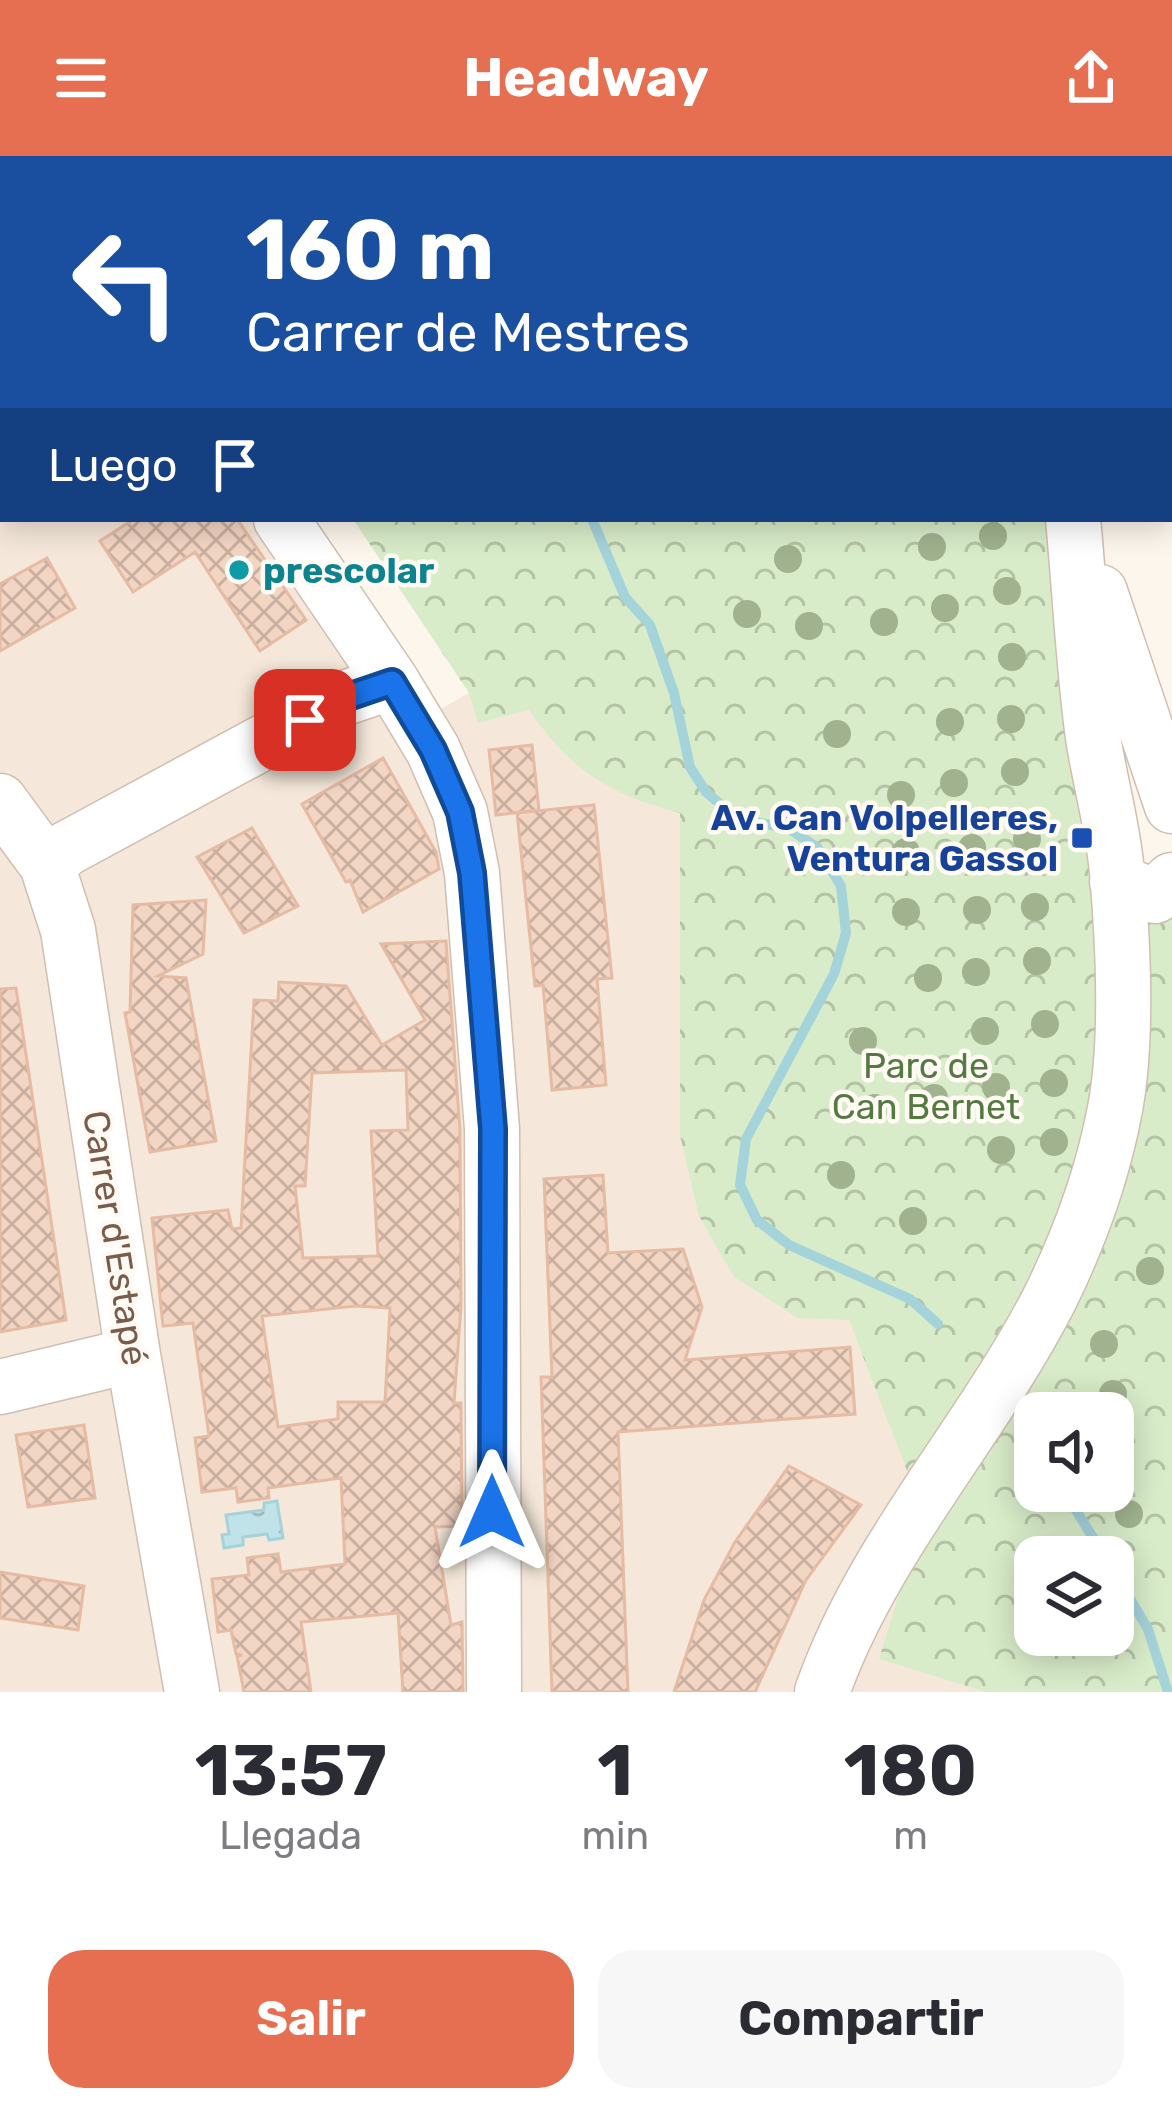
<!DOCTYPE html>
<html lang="es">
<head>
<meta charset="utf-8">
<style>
	body { margin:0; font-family:Rubik,sans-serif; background:#f7f7f7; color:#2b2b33; height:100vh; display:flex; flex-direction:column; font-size:45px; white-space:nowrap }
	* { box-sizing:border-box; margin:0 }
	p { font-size:39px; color:#7c7c81 }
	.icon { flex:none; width:66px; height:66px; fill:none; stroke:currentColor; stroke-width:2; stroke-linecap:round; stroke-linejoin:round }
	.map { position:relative; height:1536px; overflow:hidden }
	.drawer { display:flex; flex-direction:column; background:#fff; flex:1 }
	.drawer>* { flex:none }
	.banner { position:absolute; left:0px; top:0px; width:1173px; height:366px; box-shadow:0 6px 30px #0003; background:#1a4fa0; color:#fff; overflow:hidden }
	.buttons { position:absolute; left:1014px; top:1236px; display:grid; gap:24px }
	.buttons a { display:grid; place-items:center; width:120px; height:120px; border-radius:24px; background:#fff; box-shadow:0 6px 30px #0003; font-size:60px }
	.pin { position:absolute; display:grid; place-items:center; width:102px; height:102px; color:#fff; margin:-51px; border-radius:24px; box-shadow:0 6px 18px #0006 }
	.me { position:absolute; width:132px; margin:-66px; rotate:0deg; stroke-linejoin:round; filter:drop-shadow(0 0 9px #0008) }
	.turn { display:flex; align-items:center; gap:42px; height:252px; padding:0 48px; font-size:54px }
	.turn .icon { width:156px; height:156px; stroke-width:2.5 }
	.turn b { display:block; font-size:84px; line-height:102px }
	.then { display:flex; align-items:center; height:114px; padding:0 48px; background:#0003; gap:24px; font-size:45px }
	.eta { display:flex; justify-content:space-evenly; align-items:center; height:204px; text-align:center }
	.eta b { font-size:72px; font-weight:700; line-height:84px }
	.button { display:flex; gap:24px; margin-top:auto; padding:24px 48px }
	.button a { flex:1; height:138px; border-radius:36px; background:#e76f51; color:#fff; font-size:48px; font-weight:700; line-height:138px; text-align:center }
	.button a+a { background:#f7f7f7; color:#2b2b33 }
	header { display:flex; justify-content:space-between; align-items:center; height:156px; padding:0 48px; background:#e76f51; color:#fff; font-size:54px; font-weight:700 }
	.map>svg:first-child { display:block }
	.residential { fill:#f5e8da }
	.park { fill:url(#park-crowns); fill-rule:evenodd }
	.water { fill:url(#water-ripples); stroke:#a5d3da; stroke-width:3 }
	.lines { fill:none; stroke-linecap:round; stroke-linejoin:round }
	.stream { stroke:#a5d3da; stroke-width:10 }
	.building { fill:url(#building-cross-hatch); stroke:#e6bba3; stroke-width:3; fill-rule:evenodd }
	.minor-casing { stroke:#d1beb0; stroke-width:57 }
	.minor { stroke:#fff; stroke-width:54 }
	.tree { fill:#a0b28e }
	.route-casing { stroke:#114b97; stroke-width:30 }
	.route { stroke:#1a73e8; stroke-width:21 }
	.culture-dot { fill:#0f9aa8; stroke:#fffaf3; stroke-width:4.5 }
	.transit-dot { fill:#1a4fb4; stroke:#fffaf3; stroke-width:4.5 }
	.labels { text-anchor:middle; stroke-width:9; stroke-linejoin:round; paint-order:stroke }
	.culture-label { font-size:36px; font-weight:bold; fill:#0d838f; stroke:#fffaf3; text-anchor:start }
	.transit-label { font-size:36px; font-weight:bold; fill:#164399; stroke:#fffaf3; text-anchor:end }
	.park-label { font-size:36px; fill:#537a41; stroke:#fffaf3 }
	.street-label { font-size:36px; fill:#7a5c4d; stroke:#fffaf3 }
</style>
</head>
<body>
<header><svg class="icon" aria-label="menu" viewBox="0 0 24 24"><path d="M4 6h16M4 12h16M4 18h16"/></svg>Headway<svg class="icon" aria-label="share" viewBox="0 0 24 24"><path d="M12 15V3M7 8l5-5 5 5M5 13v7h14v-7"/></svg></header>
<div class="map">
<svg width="1172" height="1536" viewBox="0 0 1172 1536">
	<defs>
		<pattern id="park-crowns" width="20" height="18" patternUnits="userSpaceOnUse" patternTransform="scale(3)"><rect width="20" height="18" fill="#d8ecc9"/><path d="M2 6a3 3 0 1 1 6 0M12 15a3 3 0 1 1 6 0" fill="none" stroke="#b4c2a5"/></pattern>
		<pattern id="water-ripples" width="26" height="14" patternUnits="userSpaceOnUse" patternTransform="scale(3)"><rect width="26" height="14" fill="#bfe3e8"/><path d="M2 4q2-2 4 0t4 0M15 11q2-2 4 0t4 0" fill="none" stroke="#a0bbbe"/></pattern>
		<pattern id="building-cross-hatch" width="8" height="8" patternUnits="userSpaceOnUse" patternTransform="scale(3)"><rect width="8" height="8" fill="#f3d5c3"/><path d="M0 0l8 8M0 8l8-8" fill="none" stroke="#cab0a1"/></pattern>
	</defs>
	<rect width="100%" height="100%" fill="#fdf6ec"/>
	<path class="residential" d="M0 0 359 3H3V363H281L460 656 494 1536H0Z
		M539 521 698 651 870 1135 1062 1536H500L498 966 435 556 469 537Z"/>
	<path class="park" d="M348 0H1029V3H349Z
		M353 363H1063L1122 770 1172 761V1536H986L879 1503 905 1418 914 1333 849 1164 798 1162 734 1121 699 1060 680 979V657C609 638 571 615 529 554L478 567 469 537ZM1035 1257H1113V1335H1035ZM1035 1401H1113V1479H1035Z"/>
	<path class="water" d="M277 1345 283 1382 269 1384 267 1378 243 1381V1389L224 1392 222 1379 229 1378 226 1359 264 1354V1347Z"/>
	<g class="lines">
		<path class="stream" d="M408 3 409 0
			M521 3V0
			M592 363 625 441 650 469 674 537 690 611 706 636 738 663 788 672 818 692 841 730 846 777 834 818 746 983 740 1029 757 1064 789 1089 910 1143 938 1168
			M1064 1335 1105 1401
			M1113 1414 1148 1473 1168 1536"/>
	</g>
	<path class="building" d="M134 363H237L306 464 260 495 195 396 133 436 100 385Z
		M47 402 75 452 0 495V428Z
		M532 589 539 654 496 659 489 594Z
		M383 602 436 696 439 713 363 756 350 724 346 726 302 648Z
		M594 649 612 822 597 823 606 929 552 934 543 829 535 830 517 657Z
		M252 672 298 750 244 777 197 701Z
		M206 744 203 798 158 820 186 822 216 985 150 996 125 857 130 856 133 749Z
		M446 785 460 974 461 1150 454 1247H461L462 1370 435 1371 451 1469 462 1466 463 1536H403L398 1457 301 1466 311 1536H244L237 1500 242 1499 236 1498 231 1474 218 1476 212 1423 249 1419 247 1402 278 1398 281 1416 345 1408 341 1322 268 1332 269 1342 238 1346 236 1332 202 1336 195 1282 209 1280 193 1167 163 1170 152 1062 228 1054 232 1073 241 1072 254 844 278 845 279 826 346 830 382 889 425 864 381 788ZM406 914 408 974 371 975 378 1100 303 1102 295 1030H305L312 917ZM355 1150 390 1152 385 1246H338V1263L278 1271 262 1160Z
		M16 832 66 1164 0 1176V833Z
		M603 1019 608 1097 683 1093 702 1151 685 1204 850 1191 855 1258 618 1276 628 1536H552L541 1221H552L544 1023Z
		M84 1269 95 1342 28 1351 16 1279Z
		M789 1310 861 1349 806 1424 755 1536H674L704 1444 735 1386Z
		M0 1416 84 1430 78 1474 0 1462Z"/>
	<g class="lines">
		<defs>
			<path id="minor" d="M37 0 39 3
				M1031 0 1032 3
				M1170 250H1172
				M281 363 392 526 433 594 460 656 472 717 492 973 494 1536
				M1100 436 1172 650
				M0 645 47 709 68 774 133 1199 192 1536
				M47 709 66 693 345 542 392 526
				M1117 726 1155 740 1172 724
				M0 1231 133 1199
				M822 1536C873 1391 981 1277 1050 1142 1079 1083 1103 1017 1115 953 1128 884 1123 786 1117 716 1113 671 1100 626 1093 581 1083 509 1080 435 1073 363"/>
		</defs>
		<use href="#minor" class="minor-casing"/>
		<use href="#minor" class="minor"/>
	</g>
	<g class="tree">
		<circle cx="993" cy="380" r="14"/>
		<circle cx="932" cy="391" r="14"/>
		<circle cx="788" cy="403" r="14"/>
		<circle cx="1007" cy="435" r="14"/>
		<circle cx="945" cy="452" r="14"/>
		<circle cx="747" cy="458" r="14"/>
		<circle cx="884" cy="466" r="14"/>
		<circle cx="809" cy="470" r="14"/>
		<circle cx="1012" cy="501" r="14"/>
		<circle cx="1011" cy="563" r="14"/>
		<circle cx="950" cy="566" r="14"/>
		<circle cx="837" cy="578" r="14"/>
		<circle cx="1015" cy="616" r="14"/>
		<circle cx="954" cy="627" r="14"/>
		<circle cx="901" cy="639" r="14"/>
		<circle cx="1027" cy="683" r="14"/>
		<circle cx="972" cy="692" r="14"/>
		<circle cx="906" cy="696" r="14"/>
		<circle cx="1035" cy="751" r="14"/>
		<circle cx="977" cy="754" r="14"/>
		<circle cx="906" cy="756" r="14"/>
		<circle cx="1037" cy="805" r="14"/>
		<circle cx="976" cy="816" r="14"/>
		<circle cx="928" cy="822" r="14"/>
		<circle cx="1045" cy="868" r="14"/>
		<circle cx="985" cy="875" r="14"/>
		<circle cx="863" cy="885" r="14"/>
		<circle cx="1054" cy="927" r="14"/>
		<circle cx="996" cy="931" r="14"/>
		<circle cx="934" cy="942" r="14"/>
		<circle cx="875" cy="952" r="14"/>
		<circle cx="1054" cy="986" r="14"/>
		<circle cx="1001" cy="994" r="14"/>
		<circle cx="841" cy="1019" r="14"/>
		<circle cx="913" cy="1065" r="14"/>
		<circle cx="1150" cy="1115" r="14"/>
		<circle cx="1104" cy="1188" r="14"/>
		<circle cx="1113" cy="1238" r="14"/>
		<circle cx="1129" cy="1358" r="14"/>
	</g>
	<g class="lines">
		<defs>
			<path id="route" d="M305 564 345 542 392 526 433 594 460 656 472 717 493 973 492 1356"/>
		</defs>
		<use href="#route" class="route-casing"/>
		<use href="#route" class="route"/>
	</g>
	<circle class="culture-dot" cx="239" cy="414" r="12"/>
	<rect class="transit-dot" x="1070" y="670" width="24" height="24" rx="6"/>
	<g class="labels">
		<g class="culture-label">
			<text x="263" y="427">prescolar</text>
		</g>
		<g class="transit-label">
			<text x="1058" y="674">Av. Can Volpelleres,<tspan x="1058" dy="41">Ventura Gassol</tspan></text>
		</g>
		<g class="park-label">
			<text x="926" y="922">Parc de<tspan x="926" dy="41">Can Bernet</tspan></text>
		</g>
		<g class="street-label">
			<text transform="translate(116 1082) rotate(81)" y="13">Carrer d'Estapé</text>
		</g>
	</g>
</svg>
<div class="buttons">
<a><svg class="icon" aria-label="sound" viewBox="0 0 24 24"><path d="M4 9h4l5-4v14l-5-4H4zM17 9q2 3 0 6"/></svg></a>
<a><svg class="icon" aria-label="layers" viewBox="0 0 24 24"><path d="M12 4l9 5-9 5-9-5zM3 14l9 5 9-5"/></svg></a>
</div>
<div class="pin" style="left:305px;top:564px;background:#d93025"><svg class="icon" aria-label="arrive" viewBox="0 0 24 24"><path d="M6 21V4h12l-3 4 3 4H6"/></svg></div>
<svg class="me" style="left:492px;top:1356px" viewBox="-20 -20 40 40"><path d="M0-17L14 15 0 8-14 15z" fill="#1a73e8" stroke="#fff" stroke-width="4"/></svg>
<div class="banner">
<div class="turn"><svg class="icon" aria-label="left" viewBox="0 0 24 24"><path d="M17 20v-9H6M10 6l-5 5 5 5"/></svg><div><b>160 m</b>Carrer de Mestres</div></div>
<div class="then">Luego<svg class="icon" aria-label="arrive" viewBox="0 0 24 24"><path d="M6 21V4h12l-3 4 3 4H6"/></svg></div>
</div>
</div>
<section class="drawer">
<div class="eta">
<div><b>13:57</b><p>Llegada</p></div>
<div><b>1</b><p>min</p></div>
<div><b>180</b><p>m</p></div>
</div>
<div class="button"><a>Salir</a><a>Compartir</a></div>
</section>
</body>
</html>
